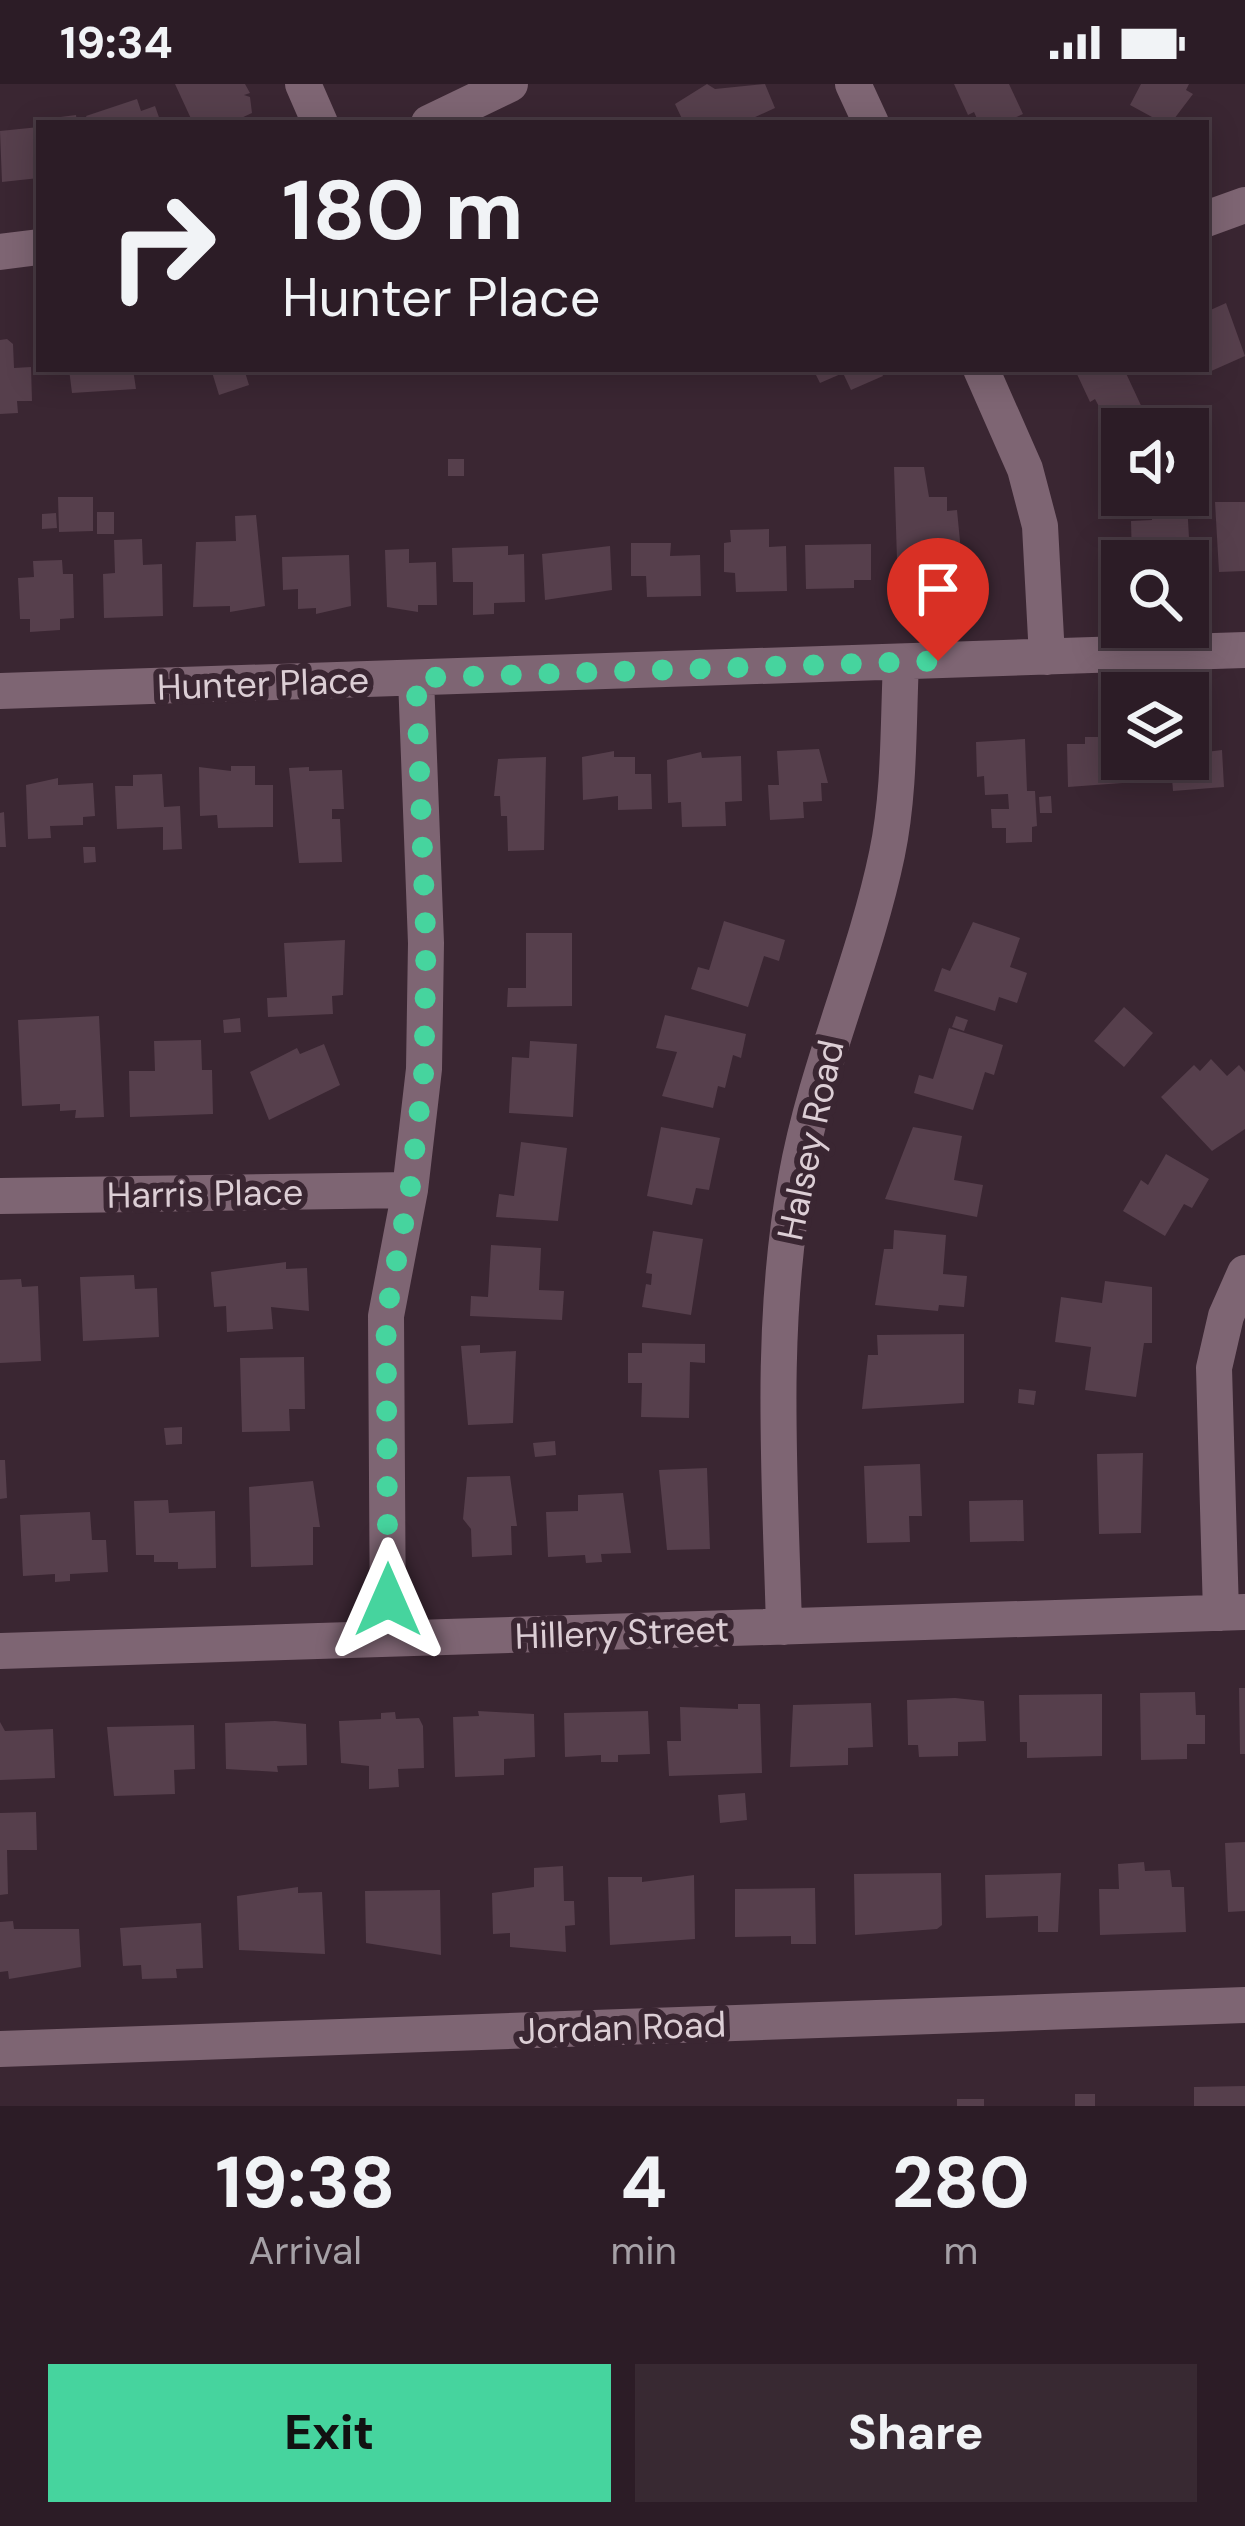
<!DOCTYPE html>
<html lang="en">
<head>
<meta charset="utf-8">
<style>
	body { margin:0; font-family:"DM Sans",sans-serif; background:#382932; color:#f1f3f6; height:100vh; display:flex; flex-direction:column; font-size:45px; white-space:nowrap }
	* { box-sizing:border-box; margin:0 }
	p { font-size:39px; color:#a6a1a7 }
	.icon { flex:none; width:66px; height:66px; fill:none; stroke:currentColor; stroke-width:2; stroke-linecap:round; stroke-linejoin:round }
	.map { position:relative; height:2022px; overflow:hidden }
	.panel { display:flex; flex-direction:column; background:#2c1c26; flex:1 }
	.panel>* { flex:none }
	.hud { position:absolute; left:36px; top:36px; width:1173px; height:252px; border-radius:0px; box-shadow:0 6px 30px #0003,0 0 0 3px #483a43; background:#2c1c26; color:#f1f3f6; overflow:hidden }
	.buttons { position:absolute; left:1101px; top:324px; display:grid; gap:24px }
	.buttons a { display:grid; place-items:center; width:108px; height:108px; border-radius:0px; background:#2c1c26; box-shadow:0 6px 30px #0003,0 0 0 3px #483a43; font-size:60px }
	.pin { position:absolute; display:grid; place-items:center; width:102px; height:102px; color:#fff; margin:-123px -51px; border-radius:50% 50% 50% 0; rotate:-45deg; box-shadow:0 0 12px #0007 }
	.pin .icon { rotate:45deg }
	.me { position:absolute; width:132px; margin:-66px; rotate:0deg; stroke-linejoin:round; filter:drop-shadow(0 0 9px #0008) }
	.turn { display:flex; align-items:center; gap:42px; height:252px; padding:0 48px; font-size:54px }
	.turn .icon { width:156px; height:156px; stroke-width:2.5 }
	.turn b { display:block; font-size:84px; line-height:102px }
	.eta { display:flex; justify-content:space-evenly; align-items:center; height:204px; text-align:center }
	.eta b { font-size:72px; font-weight:800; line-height:84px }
	.cta { display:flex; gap:24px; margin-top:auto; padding:24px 48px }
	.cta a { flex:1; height:138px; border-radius:0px; background:#46d49e; color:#111; font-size:48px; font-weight:800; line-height:138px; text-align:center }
	.cta a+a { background:#382932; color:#f1f3f6 }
	.status { display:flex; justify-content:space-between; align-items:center; height:84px; padding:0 60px; background:#2c1c26; direction:ltr }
	.status svg { height:33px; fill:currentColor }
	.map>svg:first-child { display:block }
	.building { fill:#563f4c }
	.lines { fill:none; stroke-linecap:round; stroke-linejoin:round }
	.minor { stroke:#7e6573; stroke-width:36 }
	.route { stroke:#46d49e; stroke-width:21; stroke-dasharray:0 37.8 }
	.labels { text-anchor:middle; stroke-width:12; stroke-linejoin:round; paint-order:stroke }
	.street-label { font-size:36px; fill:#dcced5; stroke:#3a2632 }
</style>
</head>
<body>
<div class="status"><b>19:34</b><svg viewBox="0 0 49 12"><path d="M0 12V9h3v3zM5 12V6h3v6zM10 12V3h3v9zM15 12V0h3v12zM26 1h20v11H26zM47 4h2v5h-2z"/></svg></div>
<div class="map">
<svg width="1245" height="2022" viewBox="0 0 1245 2022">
	<rect width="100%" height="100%" fill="#3a2632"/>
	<path class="building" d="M175 0H245L250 9 244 11 250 13 252 29 239 35 241 39H193Z
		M707 0 715 5 765 0 775 24 742 39H684L675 20Z
		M954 0H1009L1023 30 1003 39H979L974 28 968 31Z
		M1141 0H1189L1186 6 1193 10 1171 39H1163L1130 21Z
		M137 15 141 27 155 22 161 39H89L86 32Z
		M76 31 77 39H46L45 35Z
		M39 43V94L2 98 0 47Z
		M1226 219 1245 272 1209 288 1206 228Z
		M7 255 13 260 14 284 31 283 32 317H17L18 329 0 330V256Z
		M69 285H133L136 305 72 309Z
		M211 285H244L249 301 219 311Z
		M813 285H880L883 292 851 306 843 289 820 299Z
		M1083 285H1124L1152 345H1122V361L1108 330 1104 332 1095 315 1090 318 1076 288Z
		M448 375H464V392H448Z
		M894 383H924L929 413H947V427L957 426 964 499 913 501 912 475H897Z
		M58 413H93V447L59 448Z
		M1187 418 1189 454 1175 455 1179 477H1132L1131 437 1152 436V419Z
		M1215 418H1245V487L1219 488Z
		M97 428H114V450H97Z
		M56 429 57 444 42 445V430Z
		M256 431 265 522 230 528V522L193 523 196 458 236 457 235 432Z
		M769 445V463L786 462 787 507 736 508 735 489 724 488V459L731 458 730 446Z
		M142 455 143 481 162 480 163 532 104 534 103 490 115 489 114 456Z
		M631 459H671L670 472 700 471 701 512 647 513 646 492H631Z
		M871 460V496H854V504L806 505 805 461Z
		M508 462V471L524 470 525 518 494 519V530L473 531V498H453L452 464Z
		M610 462 612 506 545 516 542 470Z
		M409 465V479L436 478 437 521H418V528L387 523 385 466Z
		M349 471 351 522 316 530V524L298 525V505L283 506 282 473Z
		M62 476 63 490H73L74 534 60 535V546L30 548V535H20L18 494 34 493 33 477Z
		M1205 649 1206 668 1222 666 1224 703 1173 707 1172 694 1154 695 1153 675H1188V650Z
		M1085 653H1122V675H1136V698L1068 703 1067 660H1085Z
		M1025 655 1027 707H1035L1037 742 1032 743V758L1006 759V744H992L991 725H1009L1008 710 985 711 984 692 977 693 976 658Z
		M819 665 828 699H821L822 717 803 718 804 734 770 736 768 701H779L777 667Z
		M614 667V673H635V690H651L652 725 618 726V712L583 716 582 673Z
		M701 668 702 674 741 672 742 717 725 718 726 742 682 743 681 718 668 719 667 676Z
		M546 673 544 766 508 767 507 732H501L500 712H494L498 675Z
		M231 682H255V701H273V743L218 744 217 731 200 732 199 683 231 687Z
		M309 683V687L342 686 344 725H332V735H340L342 778 299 779 289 684Z
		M162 690 164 723 180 722 182 765 163 766V743L117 745 115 702H133V691Z
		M58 694V701L93 699 95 732 83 733V741L50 742 51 754 28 755 26 701Z
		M1051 712 1052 729H1040L1039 713Z
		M4 728 6 763H0V729Z
		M83 763H95L96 778 84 779Z
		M724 837 785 856 779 877 764 872 748 923 691 905 698 883 709 886Z
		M973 838 1020 854 1010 883 1027 889 1017 919 999 913 995 927 934 907 942 884 950 887Z
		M526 849H572V922L507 923 508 904H526Z
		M345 856 343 911 332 912 333 930 268 933 267 914 287 913 284 859Z
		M1124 923 1153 949 1124 983 1094 957Z
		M665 931 746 950 741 974 733 971 725 1004 718 1002 713 1024 662 1012 677 968 656 964Z
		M99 932 104 1033 75 1034 76 1026 60 1027V1020L22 1022 18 936Z
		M956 932 968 936 964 947 952 943Z
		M240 934 241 948 224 949 223 936Z
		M949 944 1003 961 994 991 985 988 973 1026 914 1009 919 991 933 995Z
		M201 956 202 986H212L213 1030 130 1033 129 987H155L154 957Z
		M530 957 577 960 573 1033 509 1029 512 973 529 974Z
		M324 960 340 1001 269 1036 250 988 297 964 300 970Z
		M1211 975 1227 992 1239 981 1245 988V1045L1212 1067 1161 1013 1194 981 1200 987Z
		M661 1043 720 1054 709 1106 696 1104 692 1121 647 1112Z
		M913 1043 962 1052 954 1096 983 1101 977 1133 885 1115Z
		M521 1058 567 1064 558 1137 496 1133 499 1110 514 1112Z
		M1166 1070 1209 1095 1192 1124 1184 1120 1165 1152 1123 1127 1141 1096 1148 1101Z
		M894 1146 946 1151 943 1190 967 1192 964 1223 939 1221 938 1227 875 1221 884 1165H893Z
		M653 1147 703 1155 691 1231 642 1223 646 1200 651 1201 652 1190 646 1189Z
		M491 1161 541 1164 539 1206 564 1207 562 1236 470 1232 471 1212 488 1213Z
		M286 1178V1185L307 1184 309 1227 271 1223 273 1245 227 1248 226 1222 214 1223 211 1188Z
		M134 1191 135 1205 157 1204 159 1253 83 1257 80 1193Z
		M21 1195 22 1203 38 1202 41 1277 0 1279V1196Z
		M1105 1197 1152 1203V1259H1144L1136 1313 1085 1306 1091 1263 1055 1258 1061 1213 1102 1219Z
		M964 1250V1319L862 1325 868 1271H878L877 1251Z
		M642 1259 705 1260V1279L690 1278 689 1334 641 1333 642 1299H628V1269H642Z
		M480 1261V1269L516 1267 513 1339 468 1341 461 1262Z
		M304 1273 305 1325H289L290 1347 242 1348 240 1274Z
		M1019 1305 1036 1307 1034 1321 1018 1319Z
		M182 1343V1360L166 1361 164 1344Z
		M555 1357 556 1371 535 1373 533 1359Z
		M1143 1369 1141 1449 1099 1450 1097 1370Z
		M0 1376H5L7 1414 0 1415Z
		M920 1380 922 1432H909L910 1458 867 1459 864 1382Z
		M707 1384 710 1465 667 1466 659 1386Z
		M510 1392 517 1442H511L512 1471 472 1473 471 1445 463 1435 467 1393Z
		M313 1397 320 1443H313V1481L251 1483 249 1403Z
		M623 1409 631 1469 601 1470 602 1478 586 1479 585 1471 548 1473 546 1428 578 1427V1411Z
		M168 1416 169 1429 215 1427 216 1484 178 1485V1478H154V1471H136L134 1417Z
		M1023 1416 1024 1457 970 1458 969 1417Z
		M90 1428 92 1456H106L108 1488 70 1490V1497L55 1498V1490L23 1492 20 1431Z
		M1239 1604H1245V1670H1240Z
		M1195 1608 1196 1631H1205V1660H1187V1675L1141 1676 1140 1609Z
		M1102 1610V1672L1027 1674V1658H1020L1019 1611Z
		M955 1614 984 1617 986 1657 958 1658V1672L919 1673 918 1661H908L907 1616Z
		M871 1619 873 1663 848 1664V1681L790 1683 793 1621Z
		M738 1620H760L762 1689 669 1692 667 1657H681L680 1623 738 1625Z
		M478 1627 534 1630 535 1673 504 1675V1691L455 1693 453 1633 479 1632Z
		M648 1627 650 1670 618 1671V1678H601V1671L565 1673 564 1629Z
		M395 1628 396 1635 419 1634 423 1642 424 1684 398 1685 399 1703 369 1705V1682L341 1679 339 1637 381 1635V1629Z
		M275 1637 306 1640 307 1681 277 1682 278 1688 226 1685 225 1639Z
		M0 1638 5 1647 53 1645 55 1694 0 1696Z
		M194 1641 195 1685 174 1686 175 1710 114 1712 107 1643Z
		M745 1709 747 1736 720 1739 718 1711Z
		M36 1728 37 1766H7L8 1810 0 1811V1729Z
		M1245 1758V1827L1228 1828 1225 1759Z
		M1144 1778 1145 1787 1170 1786 1172 1803H1184L1186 1848 1100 1851 1099 1805H1119L1118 1780Z
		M563 1782 564 1817H574L575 1841 565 1842 566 1868 510 1863V1849L493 1850 492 1809 534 1803V1784Z
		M941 1789 942 1841 937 1845 855 1851 854 1790Z
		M1061 1789 1058 1848H1038V1832L986 1834 985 1791Z
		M694 1791 695 1855 610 1861 608 1793H642V1798Z
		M298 1803V1809L322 1808 325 1870 239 1866 237 1812Z
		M815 1804 816 1860H791V1852L735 1853V1805Z
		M440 1806 441 1871 366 1859 365 1807Z
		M13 1837 14 1845H79L81 1883 9 1895 8 1887 0 1888V1838Z
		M201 1839 203 1884 176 1885 177 1894 142 1895 141 1881 123 1882 120 1844Z
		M1245 2002V2022H1194V2003Z
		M1075 2010H1095V2022H1075Z
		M957 2015H984V2022H957Z"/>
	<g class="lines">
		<path class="minor" d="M303 0 320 39
			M853 0 871 39
			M429 39 510 0
			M1206 135 1245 121
			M0 168 39 163
			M981 285 1025 385 1040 442 1047 573
			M0 607 1245 566
			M0 1112 410 1106
			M1221 1529 1214 1284 1226 1232 1245 1189
			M784 1543C780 1393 769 1243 796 1095 816 983 864 880 887 770 900 708 898 641 901 578
			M388 1555 386 1232 410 1106 424 985 426 859 416 594
			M0 1567 1245 1528
			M0 1965 1245 1921"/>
	</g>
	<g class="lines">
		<path class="route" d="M388 1516 386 1232 410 1106 424 986 426 859 416 594 938 577"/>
	</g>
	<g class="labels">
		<g class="street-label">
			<text transform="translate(263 599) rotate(-2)" y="13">Hunter Place</text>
			<text transform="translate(810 1056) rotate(-78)" y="13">Halsey Road</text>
			<text transform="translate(205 1109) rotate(-1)" y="13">Harris Place</text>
			<text transform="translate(622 1548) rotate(-2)" y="13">Hillery Street</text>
			<text transform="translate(622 1943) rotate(-2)" y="13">Jordan Road</text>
		</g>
	</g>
</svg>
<div class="buttons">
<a><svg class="icon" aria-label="sound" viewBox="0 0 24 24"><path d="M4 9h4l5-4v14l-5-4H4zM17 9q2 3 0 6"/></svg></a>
<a><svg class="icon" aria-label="search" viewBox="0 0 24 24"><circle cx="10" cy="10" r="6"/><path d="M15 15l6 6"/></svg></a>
<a><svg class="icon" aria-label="layers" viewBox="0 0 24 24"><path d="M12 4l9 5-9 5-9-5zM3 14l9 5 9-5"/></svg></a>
</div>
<div class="pin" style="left:938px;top:577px;background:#d93025"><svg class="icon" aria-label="arrive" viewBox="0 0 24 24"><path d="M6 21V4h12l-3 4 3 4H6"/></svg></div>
<svg class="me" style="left:388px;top:1516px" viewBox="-20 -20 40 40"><path d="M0-17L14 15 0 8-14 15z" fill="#46d49e" stroke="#fff" stroke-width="4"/></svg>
<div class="hud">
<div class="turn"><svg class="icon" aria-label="right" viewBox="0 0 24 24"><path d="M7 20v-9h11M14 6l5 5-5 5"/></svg><div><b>180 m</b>Hunter Place</div></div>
</div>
</div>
<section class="panel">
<div class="eta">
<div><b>19:38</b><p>Arrival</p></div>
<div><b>4</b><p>min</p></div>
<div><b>280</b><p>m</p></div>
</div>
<div class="cta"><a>Exit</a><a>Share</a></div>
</section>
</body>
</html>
